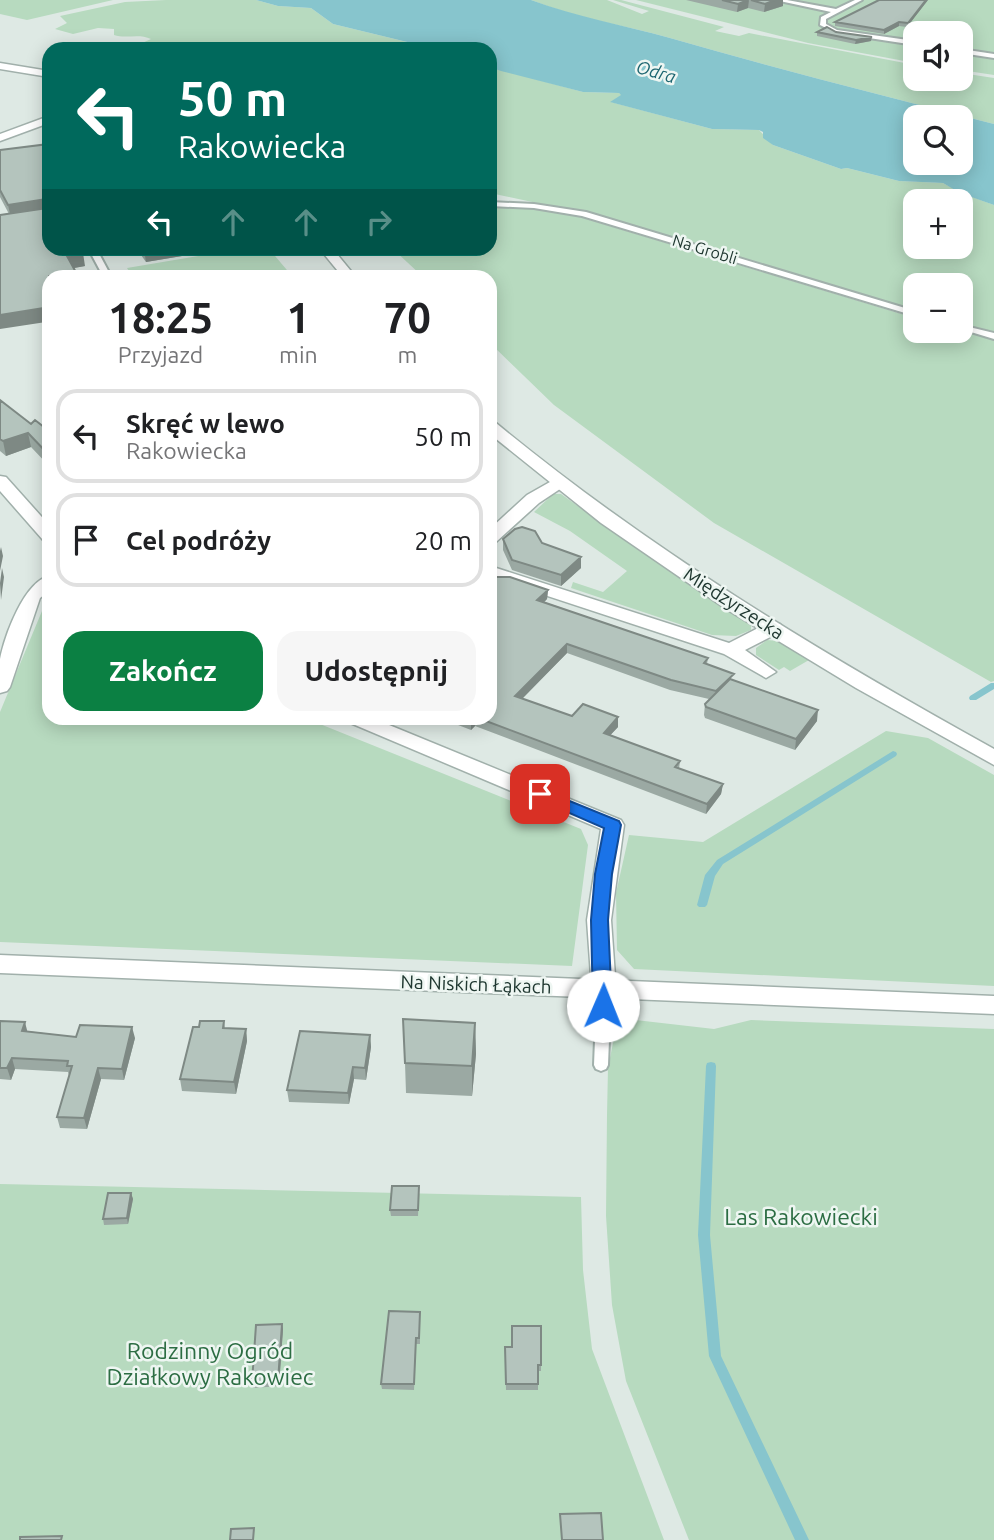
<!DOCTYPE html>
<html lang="pl">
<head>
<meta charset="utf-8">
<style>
	body { margin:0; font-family:Ubuntu,sans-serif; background:#f6f6f6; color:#202124; height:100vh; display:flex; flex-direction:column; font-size:26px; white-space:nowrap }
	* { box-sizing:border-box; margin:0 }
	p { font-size:23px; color:#757577 }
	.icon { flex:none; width:38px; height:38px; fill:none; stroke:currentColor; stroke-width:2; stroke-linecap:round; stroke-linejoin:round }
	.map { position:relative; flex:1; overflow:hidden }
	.details { position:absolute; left:42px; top:270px; width:455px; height:455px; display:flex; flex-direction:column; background:#fff; border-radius:21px; box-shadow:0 4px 18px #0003 }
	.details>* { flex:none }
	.hud { position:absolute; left:42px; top:42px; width:455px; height:214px; border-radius:21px; box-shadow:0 4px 18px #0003; background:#00695c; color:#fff; overflow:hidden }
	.buttons { position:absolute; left:903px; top:21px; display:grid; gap:14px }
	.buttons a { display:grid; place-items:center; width:70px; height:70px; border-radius:14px; background:#fff; box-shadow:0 4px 18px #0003; font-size:35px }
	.pin { position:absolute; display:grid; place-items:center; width:60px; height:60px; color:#fff; margin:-30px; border-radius:14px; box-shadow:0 4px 10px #0006 }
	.me { position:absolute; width:77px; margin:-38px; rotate:1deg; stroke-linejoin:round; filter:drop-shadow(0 0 5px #0008) }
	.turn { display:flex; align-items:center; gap:24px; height:147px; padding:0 21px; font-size:32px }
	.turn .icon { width:91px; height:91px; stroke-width:2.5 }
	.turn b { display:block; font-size:49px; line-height:60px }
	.lanes { display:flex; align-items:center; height:66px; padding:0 21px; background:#0003; justify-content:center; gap:35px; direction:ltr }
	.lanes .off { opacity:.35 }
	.eta { display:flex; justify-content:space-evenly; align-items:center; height:119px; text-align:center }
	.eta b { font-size:42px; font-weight:600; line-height:49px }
	.button { display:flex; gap:14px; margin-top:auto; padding:14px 21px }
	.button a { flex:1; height:80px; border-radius:21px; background:#0b8043; color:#fff; font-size:28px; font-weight:600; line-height:80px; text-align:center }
	.button a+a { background:#f6f6f6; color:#202124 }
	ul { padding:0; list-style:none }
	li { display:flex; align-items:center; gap:21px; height:94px; margin:0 14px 10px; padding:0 7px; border:4px solid #e0e0e0; border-radius:21px }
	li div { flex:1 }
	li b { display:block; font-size:26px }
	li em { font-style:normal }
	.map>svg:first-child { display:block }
	.green { fill:#b7dabf; fill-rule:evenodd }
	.water { fill:#87c5cd; fill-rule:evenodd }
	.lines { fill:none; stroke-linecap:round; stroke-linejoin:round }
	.stream { fill:#87c5cd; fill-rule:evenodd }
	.service-casing { stroke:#a1b0ab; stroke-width:4 }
	.minor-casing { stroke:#a1b0ab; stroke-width:3 }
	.tertiary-casing { stroke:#a1b0ab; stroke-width:3 }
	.service { fill:#fff; fill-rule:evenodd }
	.minor { fill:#fff; fill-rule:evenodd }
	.tertiary { fill:#fff; fill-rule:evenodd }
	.wall { fill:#9ba9a3 }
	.shaded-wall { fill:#7e8984 }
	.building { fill:#b4c4bd; stroke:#7e8984; stroke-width:2 }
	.route { fill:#1a73e8; stroke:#114b97; stroke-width:2 }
	.labels { text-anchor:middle; stroke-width:5; stroke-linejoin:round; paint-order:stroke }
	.far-street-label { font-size:16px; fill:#203831; stroke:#eef6f2 }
	.far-water-label { font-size:18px; font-style:italic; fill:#1d6671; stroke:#eef6f2 }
	.street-label { font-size:19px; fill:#203831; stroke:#eef6f2 }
	.near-park-label { font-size:23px; fill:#2c6d43; stroke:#eef6f2 }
</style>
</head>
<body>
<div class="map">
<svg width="994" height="1540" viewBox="0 0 994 1540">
	<rect width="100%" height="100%" fill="#dee9e4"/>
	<path class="green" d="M0 0H113L27 20 0 14Z
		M166 0H256L278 6 311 8 333 24 436 49H129L151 39C139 33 126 39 114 35V29L98 28 73 34 55 29 67 23 60 16 125 2Z
		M531 0H607L642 14 649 11 613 0H621L724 27 715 31 739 36 749 33 915 65V79H961V73L994 78V124C886 96 777 69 670 38 623 25 576 18 531 0Z
		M636 0H994V75L961 70V33H915V63L808 43Z
		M490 67 583 92 619 93 622 95 611 102 712 129 759 130 773 145 841 169 847 168 899 181 943 183 961 193 994 205V333L961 324V285H915V311L597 216 490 193ZM915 201H961V247H915Z
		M490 207H532L580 217 915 318V331L961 330 994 340V681L991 682 714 523 554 405 490 343V276H422L393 249 490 248Z
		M234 250 239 256 270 250 292 276H132L127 268Z
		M553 494H561L642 552 751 624V630L736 636 712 635 571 588 573 582 603 592 627 571 570 531 534 512Z
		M47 599 49 718H305L581 829 588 845 572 966 0 942V712Z
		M767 640 779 641 809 660 790 671 784 667 779 670 756 655V648Z
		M886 731 928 738 994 775V986L634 969 617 950 616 893 629 835 703 842Z
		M618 1018 714 1029 751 1020 994 1029V1540H689L626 1381 612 1305 606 1216 607 1115 608 1068Z
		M0 1184 581 1197 583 1270 592 1349 664 1540H0Z"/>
	<path class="water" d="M256 0H531C577 17 623 25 670 38 777 69 886 96 994 124V205L960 193 943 183 899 181 847 168 841 169 773 145 763 138V132L759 130 712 129 610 102 621 95 619 93 583 92 501 71 490 67V49H436L333 24 311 8 278 6ZM915 117H961V163H915Z"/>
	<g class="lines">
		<path class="stream" d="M991 683H994V689L976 700H970L969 698 970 696Z
			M893 751 896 752 897 754 896 756 723 864 715 876 707 905 705 907H699L697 905 705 875 717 860Z
			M711 1062 715 1063 716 1066 710 1235 721 1356 809 1540H795L709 1356 698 1235 706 1066 707 1063Z"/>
		<defs>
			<path id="service" d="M775 0H787L836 9 855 0H862L826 19V24L837 30 915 41V45L836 33 820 25 821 17 831 12Z
				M961 49 994 54V58L961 53Z
				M490 202 534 204 586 212 915 311V316L582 216 534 208 490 206Z
				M88 248H96L111 276H103Z
				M961 325 994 333V339L961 329Z
				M604 985 609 986 611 990 608 1065 606 1069 601 1071 596 1069 594 1065 597 990 599 986Z"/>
			<path id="minor" d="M49 116V123L0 141V134Z
				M0 476 6 477 49 525V541L43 540 0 491Z
				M557 478 565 483 563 487 539 503 496 542 490 543V529L527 495Z
				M490 566 729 643 766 624H780L782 628 780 632 745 650 776 672 766 678 724 654 490 577Z
				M49 576V591L40 598 10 687 7 691 0 693C0 682 0 670 0 659 5 635 24 582 49 576Z
				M345 718H372L621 820 624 825 611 920 616 990 613 996 604 999 595 996 592 990 587 920 601 829 348 722Z"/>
			<path id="tertiary" d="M0 63 49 71V77L0 69Z
				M319 248H332L355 276H342Z
				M490 421 496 423C650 550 819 652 994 749V765L856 688 726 609 601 523 490 434Z
				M0 955 994 996V1014L0 973Z"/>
		</defs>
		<use href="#service" class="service-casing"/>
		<use href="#minor" class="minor-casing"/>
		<use href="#tertiary" class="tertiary-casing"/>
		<use href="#service" class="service"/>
		<use href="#minor" class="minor"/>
		<use href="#tertiary" class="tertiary"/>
	</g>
	<path class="wall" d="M686 0H783V6L764 12 748 8 737 12Z
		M928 0 907 27 899 26 884 34 835 26V22Z
		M817 32H836L871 41 855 44 817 36Z
		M49 144V248L85 266 73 268 49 276V328L46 322 9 214 0 197V150Z
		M136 248H230L146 262Z
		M0 400 31 424 49 431V466L31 447 6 456 0 451Z
		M503 539 542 543 581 568 561 586 512 570 503 550Z
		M490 577 548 590 547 599 544 602 708 658 707 664 733 681 817 721 795 750 705 718 704 715 705 704 709 699 670 690 567 653 522 699 572 716 618 727 610 735 680 761 679 769 723 784 721 794 706 814 475 726 471 730 440 718H490Z
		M0 1021 27 1031 76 1037 135 1038 124 1080 101 1079 87 1129 60 1128 57 1117 69 1076 68 1072 15 1069 11 1080 0 1079Z
		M224 1021 225 1028 246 1029 247 1041 236 1094 182 1091 180 1079 199 1027Z
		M475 1023 476 1054 472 1096 406 1093 405 1063Z
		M370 1035 371 1047 366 1080 354 1079 349 1104 289 1102 287 1090Z
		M419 1192 418 1216H391L390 1210Z
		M131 1193 133 1199 128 1224 104 1225 103 1219Z
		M420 1312V1344H416L414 1390 382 1389 381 1384Z
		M282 1324 283 1329 279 1386 253 1388 252 1382Z
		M541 1326V1371H538V1390H506L505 1347H512Z"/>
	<path class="shaded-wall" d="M749 0 748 8 737 12 738 4Z
		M775 0H783V6L764 12 765 4Z
		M926 0H928L907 27 908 23Z
		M899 22V26L884 34V30Z
		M872 37 871 41 855 44 856 40Z
		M46 199 49 211 11 218 8 205Z
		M150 248H230L146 262 144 249Z
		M83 253 85 266 69 269 67 256Z
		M43 308 46 322 0 329V315Z
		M28 433 31 447 6 456 3 441Z
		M1 547 3 556 0 571V551Z
		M581 557V568L561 586V575Z
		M2 568 4 577 1 600 0 583Z
		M548 590 547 599 537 609V600Z
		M567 644V653L515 706V696Z
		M818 710 817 721 795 750 796 739Z
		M618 717V727L604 742V733Z
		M474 718H475V726L471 730V721Z
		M723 784 721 794 706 814 707 804Z
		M25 1022 28 1034 22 1031Z
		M475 1023 476 1054 472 1096V1066Z
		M132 1027 135 1038 124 1080 122 1069Z
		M246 1029 247 1041 236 1094 234 1082Z
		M370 1035 371 1047 366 1080 365 1068Z
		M12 1058 15 1069 11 1080 7 1068Z
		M353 1067 354 1079 349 1104 348 1093Z
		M98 1068 101 1079 87 1129 84 1118Z
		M131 1193 133 1199 128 1224 127 1218Z
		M282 1324 283 1329 279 1386 278 1381Z"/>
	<path class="building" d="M722 0H748L738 4Z
		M751 0H775L765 4Z
		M879 0H926L908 23 899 22 884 30 835 22Z
		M827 27 836 32 872 37 856 40 817 32Z
		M49 144V191H46L49 197V205L46 199 8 205 0 190V150Z
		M49 206V248H80L83 253 67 256 78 276H49V316H47L43 308 0 315V215L47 208Z
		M0 400 31 424 35 420 49 431V455L28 433 3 441 0 439Z
		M522 527 535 531 542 543 581 557 561 575 512 560 503 539 515 529Z
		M490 577H510L548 590 537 600 708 658 704 663 734 674 716 691 671 680 567 644 515 696 572 716 583 704 618 717 604 733 680 761 675 767 723 784 707 804 478 718H490V641L495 636 490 634Z
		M730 679 818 710 796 739 706 707 705 704Z
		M464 718H474L471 721Z
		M403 1019 475 1023 472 1066 405 1063Z
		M0 1021 25 1022 22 1031 76 1037 80 1025 132 1027 122 1069 98 1068 84 1118 57 1117 72 1066H67L68 1061 12 1058 7 1068H0Z
		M200 1021H224L223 1028 246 1029 234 1082 180 1079 193 1027H199Z
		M300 1031 370 1035 365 1068 353 1067 348 1093 287 1090Z
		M392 1186H419L418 1210H390Z
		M108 1193H131L127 1218 103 1219Z
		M389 1311 420 1312 419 1338H416L414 1384H381Z
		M282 1324 278 1381 252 1382 256 1325Z
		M512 1326H541V1365H538V1384H506L505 1347H512Z
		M601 1513 603 1540H562L560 1514Z
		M254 1528 253 1540H230L231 1529Z
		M62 1536 61 1540H20V1537Z"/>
	<path class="route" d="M540 789 619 821 621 825 612 874 608 920 612 1006 609 1011H596L593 1006 591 920 595 874 604 828 535 798 532 794Z"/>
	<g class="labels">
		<g class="far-street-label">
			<text transform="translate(705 249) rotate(17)" y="6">Na Grobli</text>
		</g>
		<g class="far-water-label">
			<text transform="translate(656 72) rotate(16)" y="6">Odra</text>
		</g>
		<g class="street-label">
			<text transform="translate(734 603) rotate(33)" y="7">Międzyrzecka</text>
			<text transform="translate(476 984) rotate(2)" y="7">Na Niskich Łąkach</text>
		</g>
		<g class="near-park-label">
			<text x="801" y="1225">Las Rakowiecki</text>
			<text x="210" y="1359">Rodzinny Ogród<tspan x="210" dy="26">Działkowy Rakowiec</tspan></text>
		</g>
	</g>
</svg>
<div class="buttons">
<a><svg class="icon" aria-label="sound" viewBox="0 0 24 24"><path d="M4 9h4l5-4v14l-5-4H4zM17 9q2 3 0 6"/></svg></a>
<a><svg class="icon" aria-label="search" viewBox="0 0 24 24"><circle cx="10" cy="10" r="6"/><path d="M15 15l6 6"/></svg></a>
<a>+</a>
<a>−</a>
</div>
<div class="pin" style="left:540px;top:794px;background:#d93025"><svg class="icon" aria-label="arrive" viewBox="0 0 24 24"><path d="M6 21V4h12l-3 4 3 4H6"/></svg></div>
<svg class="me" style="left:603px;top:1006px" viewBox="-20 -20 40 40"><circle r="19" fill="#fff"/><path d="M0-13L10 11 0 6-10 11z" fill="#1a73e8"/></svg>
<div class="hud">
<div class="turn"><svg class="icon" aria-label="left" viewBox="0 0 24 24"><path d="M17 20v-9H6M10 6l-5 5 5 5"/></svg><div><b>50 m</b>Rakowiecka</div></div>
<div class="lanes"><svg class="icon" aria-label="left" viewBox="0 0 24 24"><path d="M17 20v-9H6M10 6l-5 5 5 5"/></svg><svg class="icon off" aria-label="ahead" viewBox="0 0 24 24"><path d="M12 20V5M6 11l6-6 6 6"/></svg><svg class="icon off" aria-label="ahead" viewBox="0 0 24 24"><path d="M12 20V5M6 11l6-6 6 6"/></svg><svg class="icon off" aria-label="right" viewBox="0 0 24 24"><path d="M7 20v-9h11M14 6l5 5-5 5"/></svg></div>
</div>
<section class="details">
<div class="eta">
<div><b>18:25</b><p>Przyjazd</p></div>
<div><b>1</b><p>min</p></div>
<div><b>70</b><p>m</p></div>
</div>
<ul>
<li><svg class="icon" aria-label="left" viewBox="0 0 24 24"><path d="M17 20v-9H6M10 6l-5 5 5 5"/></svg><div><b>Skręć w lewo</b><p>Rakowiecka</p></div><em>50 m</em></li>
<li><svg class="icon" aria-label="arrive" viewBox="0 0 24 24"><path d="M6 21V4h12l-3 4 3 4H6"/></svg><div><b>Cel podróży</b></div><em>20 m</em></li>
</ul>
<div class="button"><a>Zakończ</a><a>Udostępnij</a></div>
</section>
</div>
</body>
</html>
